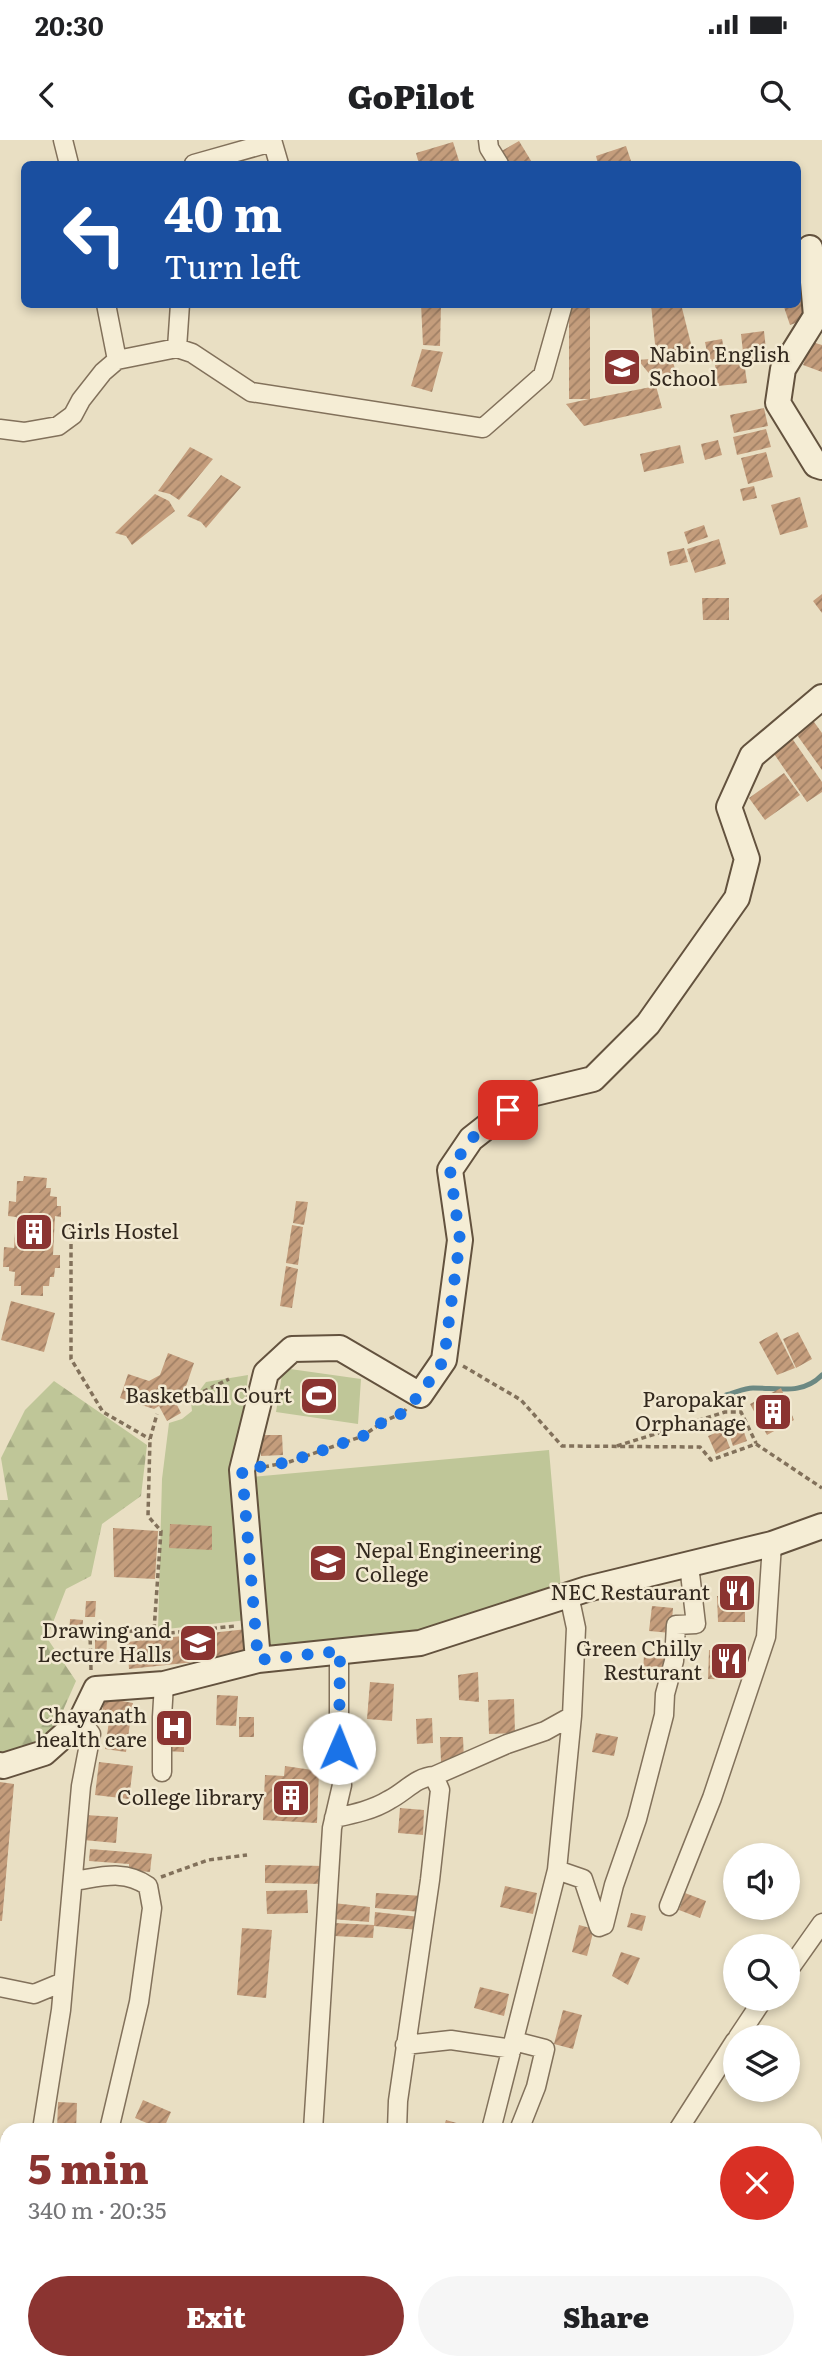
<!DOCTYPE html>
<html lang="en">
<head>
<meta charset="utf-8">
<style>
	body { margin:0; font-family:Literata,serif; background:#f6f6f6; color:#202124; height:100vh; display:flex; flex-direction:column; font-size:26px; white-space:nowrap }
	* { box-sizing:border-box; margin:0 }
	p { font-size:23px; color:#757577 }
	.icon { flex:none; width:38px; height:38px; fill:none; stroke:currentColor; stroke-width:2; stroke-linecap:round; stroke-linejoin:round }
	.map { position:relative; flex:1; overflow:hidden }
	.details { position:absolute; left:0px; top:1983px; width:822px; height:247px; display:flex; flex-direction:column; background:#fff; border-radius:21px 21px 0 0; box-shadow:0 4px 10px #0003 }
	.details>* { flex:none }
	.hud { position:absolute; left:21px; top:21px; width:780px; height:147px; border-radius:10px; box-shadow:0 4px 10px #0003; background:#1a4fa0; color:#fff; overflow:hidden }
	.buttons { position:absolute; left:723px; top:1703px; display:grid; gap:14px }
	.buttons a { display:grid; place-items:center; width:77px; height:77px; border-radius:50%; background:#fff; box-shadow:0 4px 10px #0003; font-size:35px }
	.pin { position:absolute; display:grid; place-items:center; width:60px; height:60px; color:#fff; margin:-30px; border-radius:14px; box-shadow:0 4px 10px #0006 }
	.me { position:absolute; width:77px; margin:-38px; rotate:1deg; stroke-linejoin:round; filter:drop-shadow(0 0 5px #0008) }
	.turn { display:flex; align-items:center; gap:24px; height:147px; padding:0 28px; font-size:32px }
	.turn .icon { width:91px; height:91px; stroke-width:2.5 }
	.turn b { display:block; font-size:49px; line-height:60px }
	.round { display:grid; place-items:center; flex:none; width:74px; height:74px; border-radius:37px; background:#f6f6f6 }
	.headline { display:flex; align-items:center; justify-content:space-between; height:119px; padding:0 28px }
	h1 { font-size:42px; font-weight:800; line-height:52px; color:#8b3431 }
	.button { display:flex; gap:14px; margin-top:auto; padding:14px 28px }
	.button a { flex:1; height:80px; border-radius:42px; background:#8b3431; color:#fff; font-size:28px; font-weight:800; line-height:80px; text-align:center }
	.button a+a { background:#f6f6f6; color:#202124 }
	.status { display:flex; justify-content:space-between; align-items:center; height:49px; padding:0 35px; background:#fff; direction:ltr }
	.status svg { height:19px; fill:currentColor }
	header { display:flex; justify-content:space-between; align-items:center; height:91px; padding:0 28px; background:#fff; font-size:32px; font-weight:800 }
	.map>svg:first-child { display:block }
	.forest { fill:url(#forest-firs) }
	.park { fill:#bfc698 }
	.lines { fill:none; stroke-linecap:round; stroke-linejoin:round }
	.stream { stroke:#6c8983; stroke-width:5 }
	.building { fill:url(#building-hatch) }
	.street-casing { stroke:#82715b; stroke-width:21 }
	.secondary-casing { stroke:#63523e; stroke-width:28 }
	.path { stroke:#82715b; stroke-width:3.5; stroke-dasharray:5 3.5; stroke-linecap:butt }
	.street { stroke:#f5edd5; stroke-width:18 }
	.secondary { stroke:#f5edd5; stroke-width:24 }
	.route { stroke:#1a73e8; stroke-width:12; stroke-dasharray:0 21.6 }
	.labels { text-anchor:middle; stroke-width:5; stroke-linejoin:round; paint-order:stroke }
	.poi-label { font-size:21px; fill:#33291e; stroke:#f2e9d1; text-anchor:end }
</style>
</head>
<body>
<div class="status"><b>20:30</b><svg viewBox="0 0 49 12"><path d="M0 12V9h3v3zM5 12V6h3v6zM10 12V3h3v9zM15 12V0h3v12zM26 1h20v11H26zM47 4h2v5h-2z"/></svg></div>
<header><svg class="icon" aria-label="back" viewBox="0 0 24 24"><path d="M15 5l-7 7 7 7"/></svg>GoPilot<svg class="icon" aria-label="search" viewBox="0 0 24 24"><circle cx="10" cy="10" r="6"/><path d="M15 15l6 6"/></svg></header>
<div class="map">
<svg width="822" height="2229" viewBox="0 0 822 2229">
	<defs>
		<pattern id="forest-firs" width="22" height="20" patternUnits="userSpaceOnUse" patternTransform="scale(1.75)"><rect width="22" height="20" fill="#bfc698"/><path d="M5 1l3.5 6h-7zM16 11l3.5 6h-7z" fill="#a5aa83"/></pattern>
		<pattern id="building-hatch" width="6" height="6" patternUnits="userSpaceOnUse" patternTransform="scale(1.75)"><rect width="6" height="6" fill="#c49d7c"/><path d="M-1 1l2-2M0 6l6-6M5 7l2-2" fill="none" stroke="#a08065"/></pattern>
	</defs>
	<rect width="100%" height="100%" fill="#e9dfc3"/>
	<path class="forest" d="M54 1241 147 1305 141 1356 102 1384 91 1436 66 1449 47 1498 76 1541 50 1600 0 1623V1360H8L1 1318 25 1270Z"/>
	<path class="park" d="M283 1228 361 1239 358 1284 276 1272Z
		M248 1235 245 1265 233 1311 247 1480 158 1490 162 1339 169 1283 182 1279 192 1271 191 1262 206 1242Z
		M549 1310 561 1450 369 1504 264 1507 251 1337Z"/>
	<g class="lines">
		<path class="stream" d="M726 1255C735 1253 744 1248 753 1248 779 1248 803 1255 822 1235"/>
	</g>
	<path class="building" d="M519 1 533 24H505L498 13Z
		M453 2 460 24H419L416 13Z
		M626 6 632 24H598L596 16Z
		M798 145 810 178 790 185 783 164H798Z
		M421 164H441L440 206 423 205Z
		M569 164H590V259L656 246 662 268 584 286 566 264 589 259H569Z
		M651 164H681L692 208 674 213 656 214Z
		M764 191 767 219 744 221 741 194Z
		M722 199 726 219 709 222 705 202Z
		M812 202 822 205V232L803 225Z
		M422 209 443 212 432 252 411 246Z
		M672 217 677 238 656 242 638 220Z
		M744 221 747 243 718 246 715 225Z
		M764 268 768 286 734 293 730 275Z
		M766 289 771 307 737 315 733 297Z
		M718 300 722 315 705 320 701 304Z
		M680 305 684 323 644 332 640 314Z
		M190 307 213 319 179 360 170 354 158 351Z
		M766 312 773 337 748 344 741 318Z
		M221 335 241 347 206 388 201 382 187 376Z
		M754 346 757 358 743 361 740 349Z
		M155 354 169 361 175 371 132 405 126 396 115 393Z
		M800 357 808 387 780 395 771 365Z
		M704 385 708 397 688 404 684 392Z
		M719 399 726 424 695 433 687 409Z
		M684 408 688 422 670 426 667 412Z
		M822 454V473L813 461Z
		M702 458H729V480H703Z
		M809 575 822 593V630L792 588Z
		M787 591 822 642V652L807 662 768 605Z
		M784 633 800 655 765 680 749 658Z
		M24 1036 47 1038 46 1048H51L50 1056 57 1057V1066H61V1077L55 1076 53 1115H60V1128H55L54 1137H50L49 1146H43V1156L21 1155V1146H14L15 1132 9 1131V1127H3L4 1107 14 1108 16 1077 8 1076 9 1061 16 1062 17 1041H23Z
		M296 1061 308 1062 304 1085 293 1083Z
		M292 1085 303 1087 298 1125 286 1123Z
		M286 1126 298 1129 292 1168 280 1166Z
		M11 1161 55 1173 44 1212 1 1200Z
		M777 1192 795 1228 777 1235 759 1202Z
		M798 1192 812 1219 796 1228 783 1199Z
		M168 1213 194 1223 183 1255 174 1259 181 1273 167 1281 159 1266 154 1269 120 1258 128 1234 149 1241 160 1235Z
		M781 1248 794 1280 767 1295 750 1264Z
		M741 1283 747 1301 733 1306 727 1288Z
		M723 1290 730 1308 716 1314 708 1296Z
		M260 1295H282L283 1315 261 1316Z
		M170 1384 212 1386V1410L169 1408Z
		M113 1388 158 1391 155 1439 114 1437Z
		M745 1455V1482H718L717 1456Z
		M86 1461H96L95 1477H85Z
		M652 1466 673 1468 671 1493 649 1491Z
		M70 1479 83 1480 82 1499 69 1498Z
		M247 1489 250 1516 129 1529 127 1502Z
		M113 1492 128 1493V1499L113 1498Z
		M95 1499 107 1500 106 1519H95Z
		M709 1510 742 1511 741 1540 708 1539Z
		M644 1514 670 1515 669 1535H643Z
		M478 1532 479 1562 459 1560 458 1535Z
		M370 1542 394 1544 392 1581 367 1579Z
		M217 1555 238 1556 236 1586 216 1585Z
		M105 1558 133 1563 129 1581 101 1576Z
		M514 1559 515 1593 489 1594 488 1560Z
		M239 1577H254V1597H239Z
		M432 1578 433 1603 417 1604 416 1579Z
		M166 1579 184 1580V1612L165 1611Z
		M109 1581 130 1583 126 1612 105 1609Z
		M596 1593 618 1597 614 1616 592 1612Z
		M440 1597H463L464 1621 441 1622Z
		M99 1622 133 1626 129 1659 95 1655Z
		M285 1626 319 1631 317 1683 263 1680 265 1635 284 1636Z
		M0 1642 14 1644 2 1781H0Z
		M400 1668 424 1670 423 1695 398 1693Z
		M85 1675 118 1677 116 1703 83 1700Z
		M768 1705 785 1712 784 1715H765Z
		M90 1709 152 1714 150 1732 129 1730V1724L89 1721Z
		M265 1725 327 1726V1744L265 1743Z
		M505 1746 537 1753 533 1774 500 1767Z
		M307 1750 308 1773 267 1774 266 1751Z
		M376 1753 423 1756 421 1772 375 1768Z
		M685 1753 706 1761 700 1778 679 1770Z
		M333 1763 370 1767 369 1782 332 1779Z
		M375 1772 420 1777 419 1790 374 1786Z
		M631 1773 646 1776 642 1791 627 1787Z
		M334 1783 374 1785 373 1798 334 1796Z
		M579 1785 594 1789 587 1816 572 1812Z
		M242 1788 272 1790 266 1858 237 1855Z
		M621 1812 640 1818 628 1845 612 1836Z
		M480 1847 509 1854 504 1876 474 1868Z
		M563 1870 582 1875 573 1909 554 1904Z
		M143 1960 171 1972 163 1990 135 1978Z
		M58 1962 77 1963 76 1990H57Z
		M446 1980 478 1989V1990H443Z
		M2 1994H7V2036L0 2035Z
		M0 2057H7V2079H0Z
		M0 2140 7 2142 5 2162 0 2161Z
		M53 2224 78 2226V2229H53Z"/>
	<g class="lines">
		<defs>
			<path id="street" d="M63 0 69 24
				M272 0 279 24
				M488 0 489 8 499 24
				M194 24 272 2
				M106 164 117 220
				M177 208 180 164
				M0 289 24 292 58 286 73 275 81 260 103 232 117 220 177 208 192 213 251 252 483 288 543 235 563 164
				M162 1632V1577L164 1544
				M434 1636 507 1604 545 1591 572 1576
				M334 1678C353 1674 373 1670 389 1660 405 1652 416 1637 434 1636L440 1650 430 1740 398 1961 397 1990
				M557 1730 583 1739 599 1787 604 1785 614 1745 637 1679 664 1575 665 1554 674 1521 676 1485 696 1484 689 1425
				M74 1741C101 1737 124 1729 148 1746L152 1768 139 1862 109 1990
				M669 1766 712 1658 766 1497 772 1404
				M788 1831 822 1783
				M0 1847 34 1854 63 1842
				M738 1897 764 1858
				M514 1901 545 1909 536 1947 519 1990
				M405 1905 451 1900 512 1909
				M42 1990 61 1870 81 1646 91 1594 81 1580
				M313 1990 332 1688 342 1645 339 1608V1512
				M491 1990 557 1730 572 1576 576 1488 569 1455
				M678 1990 735 1901
				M816 2059 822 2053
				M0 2128 7 2129
				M3 2229 7 2202
				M83 2229 84 2222
				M296 2229V2222
				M468 2229 470 2222
				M709 2229 712 2222"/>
			<path id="secondary" d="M810 108 816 176 783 229 778 263 816 325 822 327
				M258 1520 242 1330 266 1233 292 1209 340 1208 420 1255 444 1220 460 1100 450 1030 471 999 527 955 593 939 648 884 737 758 747 719 729 667 752 616 822 557
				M0 1625 3 1626 44 1613 81 1580 96 1549 164 1544 258 1520 420 1503 587 1449 772 1404 822 1386"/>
		</defs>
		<use href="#street" class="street-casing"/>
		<use href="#secondary" class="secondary-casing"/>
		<path class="path" d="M71 1087V1219L103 1272 150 1299
			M463 1226 521 1260 562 1306 700 1307 711 1320 756 1304 822 1348
			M188 1259 229 1239
			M617 1306 725 1272H741L756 1303
			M264 1327 289 1322 363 1296 384 1281 403 1273 406 1269
			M154 1490 160 1494 235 1486
			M91 1530 90 1493 154 1490 161 1391 148 1376 150 1299 157 1274
			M161 1737 208 1720 247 1715
			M378 2229 379 2222"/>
		<use href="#street" class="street"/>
		<use href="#secondary" class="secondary"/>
	</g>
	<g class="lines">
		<path class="route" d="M339 1608 340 1511 258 1520 242 1330 289 1322 363 1296 384 1281 403 1273 408 1266 420 1255 444 1220 450 1172 460 1100 450 1030 471 999 508 970"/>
	</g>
	<defs>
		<symbol id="school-square" viewBox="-11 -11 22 22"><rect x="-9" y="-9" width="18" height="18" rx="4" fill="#8b3431" stroke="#f2e9d1"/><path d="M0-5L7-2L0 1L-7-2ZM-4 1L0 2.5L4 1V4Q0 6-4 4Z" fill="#fff"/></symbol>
		<symbol id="building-square" viewBox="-11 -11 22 22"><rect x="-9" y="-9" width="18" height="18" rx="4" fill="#8b3431" stroke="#f2e9d1"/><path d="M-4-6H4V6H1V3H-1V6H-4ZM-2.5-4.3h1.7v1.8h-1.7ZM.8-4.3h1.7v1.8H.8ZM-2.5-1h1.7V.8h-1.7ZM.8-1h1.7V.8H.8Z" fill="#fff"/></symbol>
		<symbol id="stadium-square" viewBox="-11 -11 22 22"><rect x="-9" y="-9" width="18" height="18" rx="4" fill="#8b3431" stroke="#f2e9d1"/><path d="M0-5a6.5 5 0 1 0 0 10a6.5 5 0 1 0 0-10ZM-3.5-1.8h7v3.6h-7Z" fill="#fff"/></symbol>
		<symbol id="university-square" viewBox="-11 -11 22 22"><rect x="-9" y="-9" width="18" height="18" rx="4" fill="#8b3431" stroke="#f2e9d1"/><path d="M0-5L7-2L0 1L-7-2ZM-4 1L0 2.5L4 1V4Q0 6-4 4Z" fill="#fff"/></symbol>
		<symbol id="restaurant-square" viewBox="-11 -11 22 22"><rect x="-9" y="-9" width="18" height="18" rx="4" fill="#8b3431" stroke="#f2e9d1"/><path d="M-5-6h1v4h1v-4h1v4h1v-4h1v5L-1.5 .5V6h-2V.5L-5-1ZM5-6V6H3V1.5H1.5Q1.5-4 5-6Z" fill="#fff"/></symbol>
		<symbol id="hospital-square" viewBox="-11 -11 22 22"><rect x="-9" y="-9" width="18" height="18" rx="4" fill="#8b3431" stroke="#f2e9d1"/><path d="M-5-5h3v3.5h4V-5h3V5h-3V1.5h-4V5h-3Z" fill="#fff"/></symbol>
	</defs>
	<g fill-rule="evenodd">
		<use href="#school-square" x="600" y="205" width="44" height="44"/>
		<use href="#building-square" x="12" y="1070" width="44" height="44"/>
		<use href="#stadium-square" x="297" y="1234" width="44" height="44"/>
		<use href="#building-square" x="751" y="1250" width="44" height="44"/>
		<use href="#university-square" x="306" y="1401" width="44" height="44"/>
		<use href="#restaurant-square" x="715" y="1431" width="44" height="44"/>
		<use href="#university-square" x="176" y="1481" width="44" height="44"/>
		<use href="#restaurant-square" x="707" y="1499" width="44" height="44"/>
		<use href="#hospital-square" x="152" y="1566" width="44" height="44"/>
		<use href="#building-square" x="269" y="1636" width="44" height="44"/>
	</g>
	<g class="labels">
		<g class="poi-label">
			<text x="649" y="222" text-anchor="start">Nabin English<tspan x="649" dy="24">School</tspan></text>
			<text x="61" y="1099" text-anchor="start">Girls Hostel</text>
			<text x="292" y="1263">Basketball Court</text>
			<text x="746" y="1267">Paropakar<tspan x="746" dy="24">Orphanage</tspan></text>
			<text x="355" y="1418" text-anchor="start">Nepal Engineering<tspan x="355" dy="24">College</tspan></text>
			<text x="710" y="1460">NEC Restaurant</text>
			<text x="171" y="1498">Drawing and<tspan x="171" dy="24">Lecture Halls</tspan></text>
			<text x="702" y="1516">Green Chilly<tspan x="702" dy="24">Resturant</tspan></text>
			<text x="147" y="1583">Chayanath<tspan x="147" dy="24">health care</tspan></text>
			<text x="264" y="1665">College library</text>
		</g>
	</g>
</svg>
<div class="buttons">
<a><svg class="icon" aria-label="sound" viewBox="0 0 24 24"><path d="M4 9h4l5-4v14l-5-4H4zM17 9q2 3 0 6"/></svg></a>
<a><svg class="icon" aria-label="search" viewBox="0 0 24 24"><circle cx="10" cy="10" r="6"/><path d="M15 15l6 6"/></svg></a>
<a><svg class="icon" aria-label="layers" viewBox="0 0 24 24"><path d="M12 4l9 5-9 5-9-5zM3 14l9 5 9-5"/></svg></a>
</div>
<div class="pin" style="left:508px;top:970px;background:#d93025"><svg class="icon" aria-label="arrive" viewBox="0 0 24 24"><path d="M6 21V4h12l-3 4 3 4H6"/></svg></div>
<svg class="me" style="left:339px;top:1608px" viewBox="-20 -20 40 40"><circle r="19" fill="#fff"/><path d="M0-13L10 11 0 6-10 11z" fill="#1a73e8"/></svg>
<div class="hud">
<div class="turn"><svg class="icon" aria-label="left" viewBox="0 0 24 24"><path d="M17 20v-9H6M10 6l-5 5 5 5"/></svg><div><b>40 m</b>Turn left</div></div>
</div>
<section class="details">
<div class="headline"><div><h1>5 min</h1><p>340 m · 20:35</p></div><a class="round" style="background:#d93025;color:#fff"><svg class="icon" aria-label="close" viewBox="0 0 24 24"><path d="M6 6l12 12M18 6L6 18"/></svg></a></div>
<div class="button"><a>Exit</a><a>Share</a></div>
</section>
</div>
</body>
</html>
